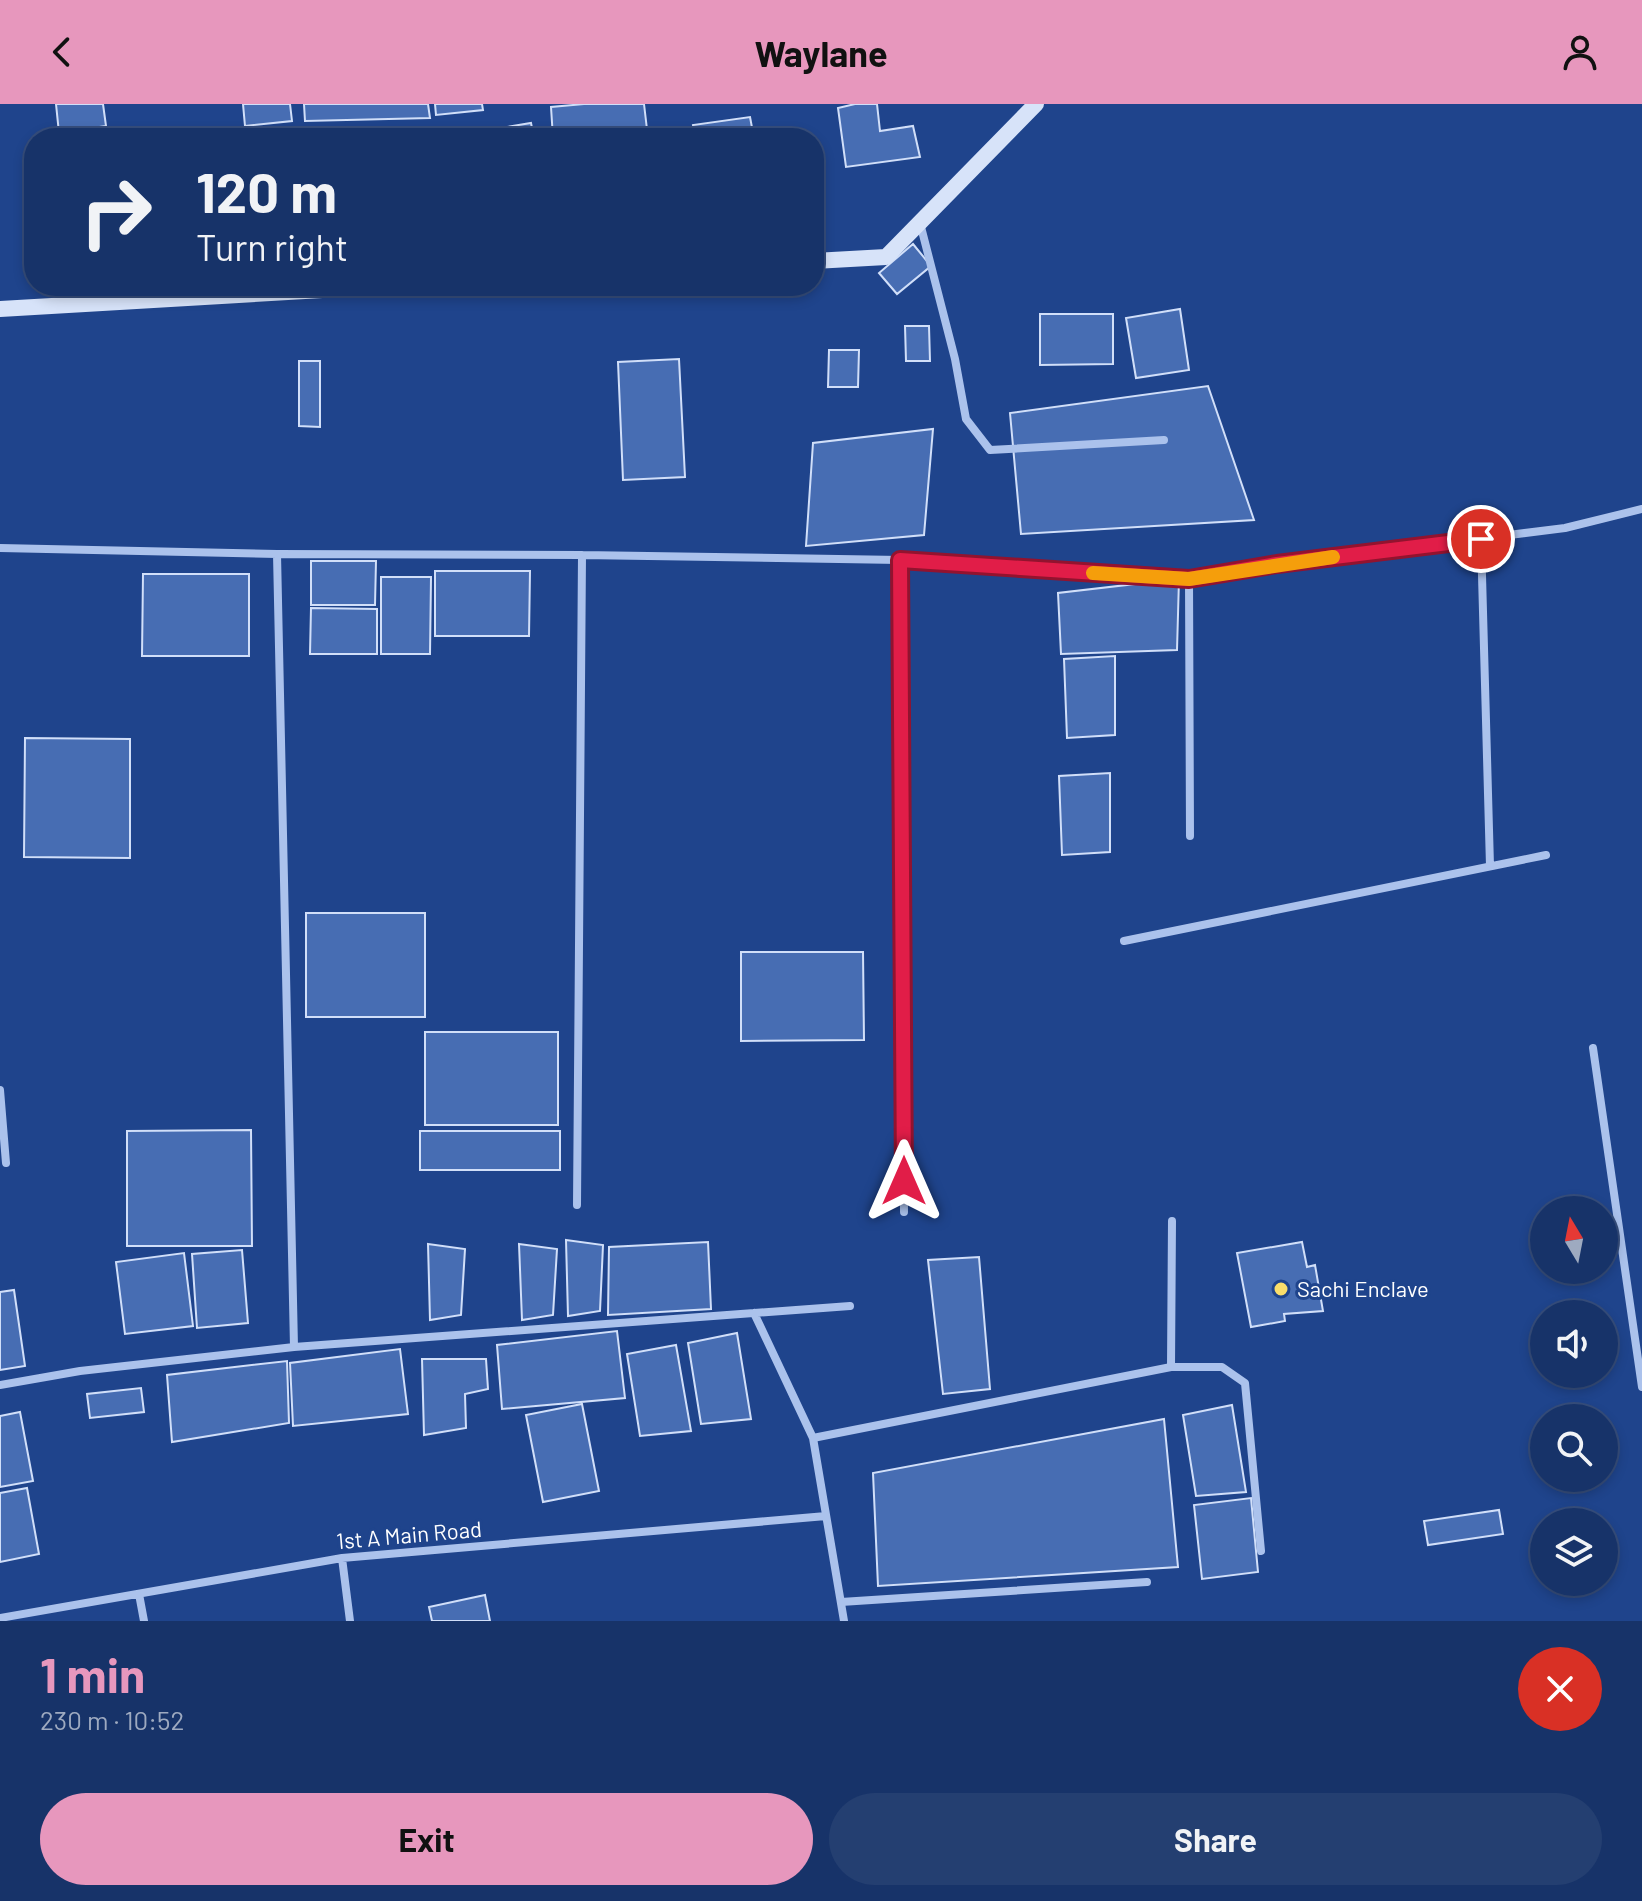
<!DOCTYPE html>
<html lang="en">
<head>
<meta charset="utf-8">
<style>
	body { margin:0; font-family:Barlow,sans-serif; background:#243f71; color:#f1f3f6; height:100vh; display:flex; flex-direction:column; font-size:30px; white-space:nowrap }
	* { box-sizing:border-box; margin:0 }
	p { font-size:26px; color:#9eaac0 }
	.icon { flex:none; width:44px; height:44px; fill:none; stroke:currentColor; stroke-width:2; stroke-linecap:round; stroke-linejoin:round }
	.map { position:relative; height:1517px; overflow:hidden }
	.panel { display:flex; flex-direction:column; background:#173369; flex:1 }
	.panel>* { flex:none }
	.top-card { position:absolute; left:24px; top:24px; width:800px; height:168px; border-radius:32px; box-shadow:0 4px 12px #0003,0 0 0 2px #364e7d; background:#173369; color:#f1f3f6; overflow:hidden }
	.needle { width:52px; rotate:350deg }
	.buttons { position:absolute; left:1530px; top:1092px; display:grid; gap:16px }
	.buttons a { display:grid; place-items:center; width:88px; height:88px; border-radius:50%; background:#173369; box-shadow:0 4px 12px #0003,0 0 0 2px #364e7d; font-size:40px }
	.pin { position:absolute; display:grid; place-items:center; width:68px; height:68px; color:#fff; margin:-34px; border:4px solid #fff; border-radius:50%; box-shadow:0 2px 8px #0007 }
	.me { position:absolute; width:88px; margin:-44px; rotate:0deg; stroke-linejoin:round; filter:drop-shadow(0 0 6px #0008) }
	.turn { display:flex; align-items:center; gap:28px; height:168px; padding:0 40px; font-size:36px }
	.turn .icon { width:104px; height:104px; stroke-width:2.5 }
	.turn b { display:block; font-size:56px; line-height:68px }
	.round { display:grid; place-items:center; flex:none; width:84px; height:84px; border-radius:42px; background:#243f71 }
	.headline { display:flex; align-items:center; justify-content:space-between; height:136px; padding:0 40px }
	h1 { font-size:48px; font-weight:700; line-height:60px; color:#e797bd }
	.primary-button { display:flex; gap:16px; margin-top:auto; padding:16px 40px }
	.primary-button a { flex:1; height:92px; border-radius:48px; background:#e797bd; color:#111; font-size:32px; font-weight:700; line-height:92px; text-align:center }
	.primary-button a+a { background:#243f71; color:#f1f3f6 }
	header { display:flex; justify-content:space-between; align-items:center; height:104px; padding:0 40px; background:#e797bd; color:#111; font-size:36px; font-weight:700 }
	.map>svg:first-child { display:block }
	.building { fill:#476db3; stroke:#d1dff9; stroke-width:2 }
	.lines { fill:none; stroke-linecap:round; stroke-linejoin:round }
	.minor { stroke:#abc2ec; stroke-width:8 }
	.secondary { stroke:#d7e3f9; stroke-width:16 }
	.route-casing { stroke:#92132f; stroke-width:20 }
	.route { stroke:#e11d48; stroke-width:14 }
	.slow { stroke:#f59e0b; stroke-width:14 }
	.poi-dot { fill:#fade6b; stroke:#1f448c; stroke-width:3 }
	.labels { text-anchor:middle; stroke-width:6; stroke-linejoin:round; paint-order:stroke }
	.poi-label { font-size:22px; fill:#fff; stroke:#1f448c; text-anchor:start }
	.street-label { font-size:22px; fill:#fff; stroke:#1f448c }
</style>
</head>
<body>
<header><svg class="icon" aria-label="back" viewBox="0 0 24 24"><path d="M15 5l-7 7 7 7"/></svg>Waylane<svg class="icon" aria-label="person" viewBox="0 0 24 24"><circle cx="12" cy="8" r="4"/><path d="M4 21q1-7 8-7t8 7"/></svg></header>
<div class="map">
<svg width="1642" height="1517" viewBox="0 0 1642 1517">
	<rect width="100%" height="100%" fill="#1f448c"/>
	<path class="building" d="M56 0H103L106 22 59 29Z
		M243 0H290L292 17 245 22Z
		M304 0H428L430 14 305 17Z
		M435 0H482L483 6 436 11Z
		M584 0H644L648 34H553L551 3Z
		M855 0H877L880 27 913 22 920 53 846 63 838 4Z
		M750 13 754 34H695L693 21Z
		M531 19 534 34H496L495 25Z
		M679 23 681 34H649L648 27Z
		M913 140 931 162 897 190 879 169Z
		M1180 205 1189 266 1136 274 1126 214Z
		M1040 210H1113V260L1040 261Z
		M905 222H929L930 257H906Z
		M829 246H859L858 283H828Z
		M679 255 685 373 623 376 618 258Z
		M299 257H320V323L299 322Z
		M1208 282 1254 416 1021 430 1010 309Z
		M933 325 924 431 806 442 813 339Z
		M311 457H376L375 501H311Z
		M435 467H530L529 532H435Z
		M143 470H249V552H142Z
		M381 473H431L430 550H381Z
		M1179 475 1177 546 1061 550 1058 489Z
		M311 504 377 505V550H310Z
		M1115 552V631L1067 634 1064 555Z
		M25 634 130 635V754L24 753Z
		M1110 669V748L1062 751 1059 672Z
		M306 809H425V913H306Z
		M741 848H863L864 936 741 937Z
		M425 928H558V1021H425Z
		M251 1026 252 1142H127V1027Z
		M420 1027H560V1066H420Z
		M566 1136 603 1141 600 1207 568 1212Z
		M708 1138 711 1205 608 1211 609 1143Z
		M1302 1138 1307 1163 1315 1161 1323 1207 1284 1210 1285 1217 1251 1223 1237 1149Z
		M428 1140 465 1145 461 1211 430 1216Z
		M519 1140 557 1145 553 1211 522 1216Z
		M242 1146 248 1219 197 1224 192 1150Z
		M184 1149 193 1222 125 1230 116 1158Z
		M979 1153 990 1285 943 1290 928 1156Z
		M14 1186 25 1262 0 1266V1188Z
		M617 1227 625 1294 502 1305 497 1241Z
		M737 1229 751 1315 701 1320 688 1239Z
		M676 1241 691 1327 640 1332 627 1250Z
		M400 1245 408 1310 293 1322 290 1259Z
		M422 1255H486L488 1285 465 1290 466 1324 424 1331Z
		M287 1257 289 1319 172 1338 167 1271Z
		M141 1284 144 1308 90 1314 87 1290Z
		M582 1300 599 1387 543 1398 526 1311Z
		M1232 1301 1246 1388 1196 1392 1183 1311Z
		M20 1308 33 1377 0 1383V1312Z
		M1164 1315 1178 1463 878 1482 873 1369Z
		M27 1384 39 1450 0 1458V1389Z
		M1251 1394 1258 1468 1202 1475 1194 1401Z
		M1499 1406 1503 1430 1428 1441 1424 1417Z
		M485 1491 490 1517H432L429 1503Z"/>
	<g class="lines">
		<path class="minor" d="M920 119 955 255 966 315 990 346 1164 336
			M1481 435 1490 762
			M0 444 277 450 582 451 900 456 1189 475 1277 460 1565 424 1642 405
			M277 450 294 1243
			M900 456 904 1108
			M1189 475 1190 732
			M1124 837 1546 751
			M1593 944 1642 1283
			M0 986 6 1059
			M577 1101 582 451
			M754 1209 813 1334 844 1517
			M1171 1263 1172 1117
			M0 1281 80 1267 294 1243 850 1202
			M813 1334 1171 1263H1222L1245 1279 1261 1447
			M342 1454 350 1517
			M139 1490 144 1517
			M841 1498 1147 1478
			M0 1514 342 1454 826 1412"/>
		<path class="secondary" d="M814 157 886 153 1036 0
			M0 205 391 182"/>
	</g>
	<g class="lines">
		<defs>
			<path id="route" d="M904 1077 900 456 1189 475 1277 460 1481 435"/>
		</defs>
		<use href="#route" class="route-casing"/>
		<use href="#route" class="route"/>
		<path class="slow" d="M1093 469 1189 475 1333 453"/>
	</g>
	<circle class="poi-dot" cx="1281" cy="1185" r="8"/>
	<g class="labels">
		<g class="poi-label">
			<text x="1297" y="1193">Sachi Enclave</text>
		</g>
		<g class="street-label">
			<text transform="translate(409 1431) rotate(-5)" y="8">1st A Main Road</text>
		</g>
	</g>
</svg>
<div class="buttons">
<a><svg class="needle" viewBox="-14 -14 28 28"><path d="M0-13l5 13h-10z" fill="#e53935"/><path d="M0 13l5-13h-10z" fill="#9eaac0"/></svg></a>
<a><svg class="icon" aria-label="sound" viewBox="0 0 24 24"><path d="M4 9h4l5-4v14l-5-4H4zM17 9q2 3 0 6"/></svg></a>
<a><svg class="icon" aria-label="search" viewBox="0 0 24 24"><circle cx="10" cy="10" r="6"/><path d="M15 15l6 6"/></svg></a>
<a><svg class="icon" aria-label="layers" viewBox="0 0 24 24"><path d="M12 4l9 5-9 5-9-5zM3 14l9 5 9-5"/></svg></a>
</div>
<div class="pin" style="left:1481px;top:435px;background:#d93025"><svg class="icon" aria-label="arrive" viewBox="0 0 24 24"><path d="M6 21V4h12l-3 4 3 4H6"/></svg></div>
<svg class="me" style="left:904px;top:1077px" viewBox="-20 -20 40 40"><path d="M0-17L14 15 0 8-14 15z" fill="#e11d48" stroke="#fff" stroke-width="4"/></svg>
<div class="top-card">
<div class="turn"><svg class="icon" aria-label="right" viewBox="0 0 24 24"><path d="M7 20v-9h11M14 6l5 5-5 5"/></svg><div><b>120 m</b>Turn right</div></div>
</div>
</div>
<section class="panel">
<div class="headline"><div><h1>1 min</h1><p>230 m · 10:52</p></div><a class="round" style="background:#d93025;color:#fff"><svg class="icon" aria-label="close" viewBox="0 0 24 24"><path d="M6 6l12 12M18 6L6 18"/></svg></a></div>
<div class="primary-button"><a>Exit</a><a>Share</a></div>
</section>
</body>
</html>
